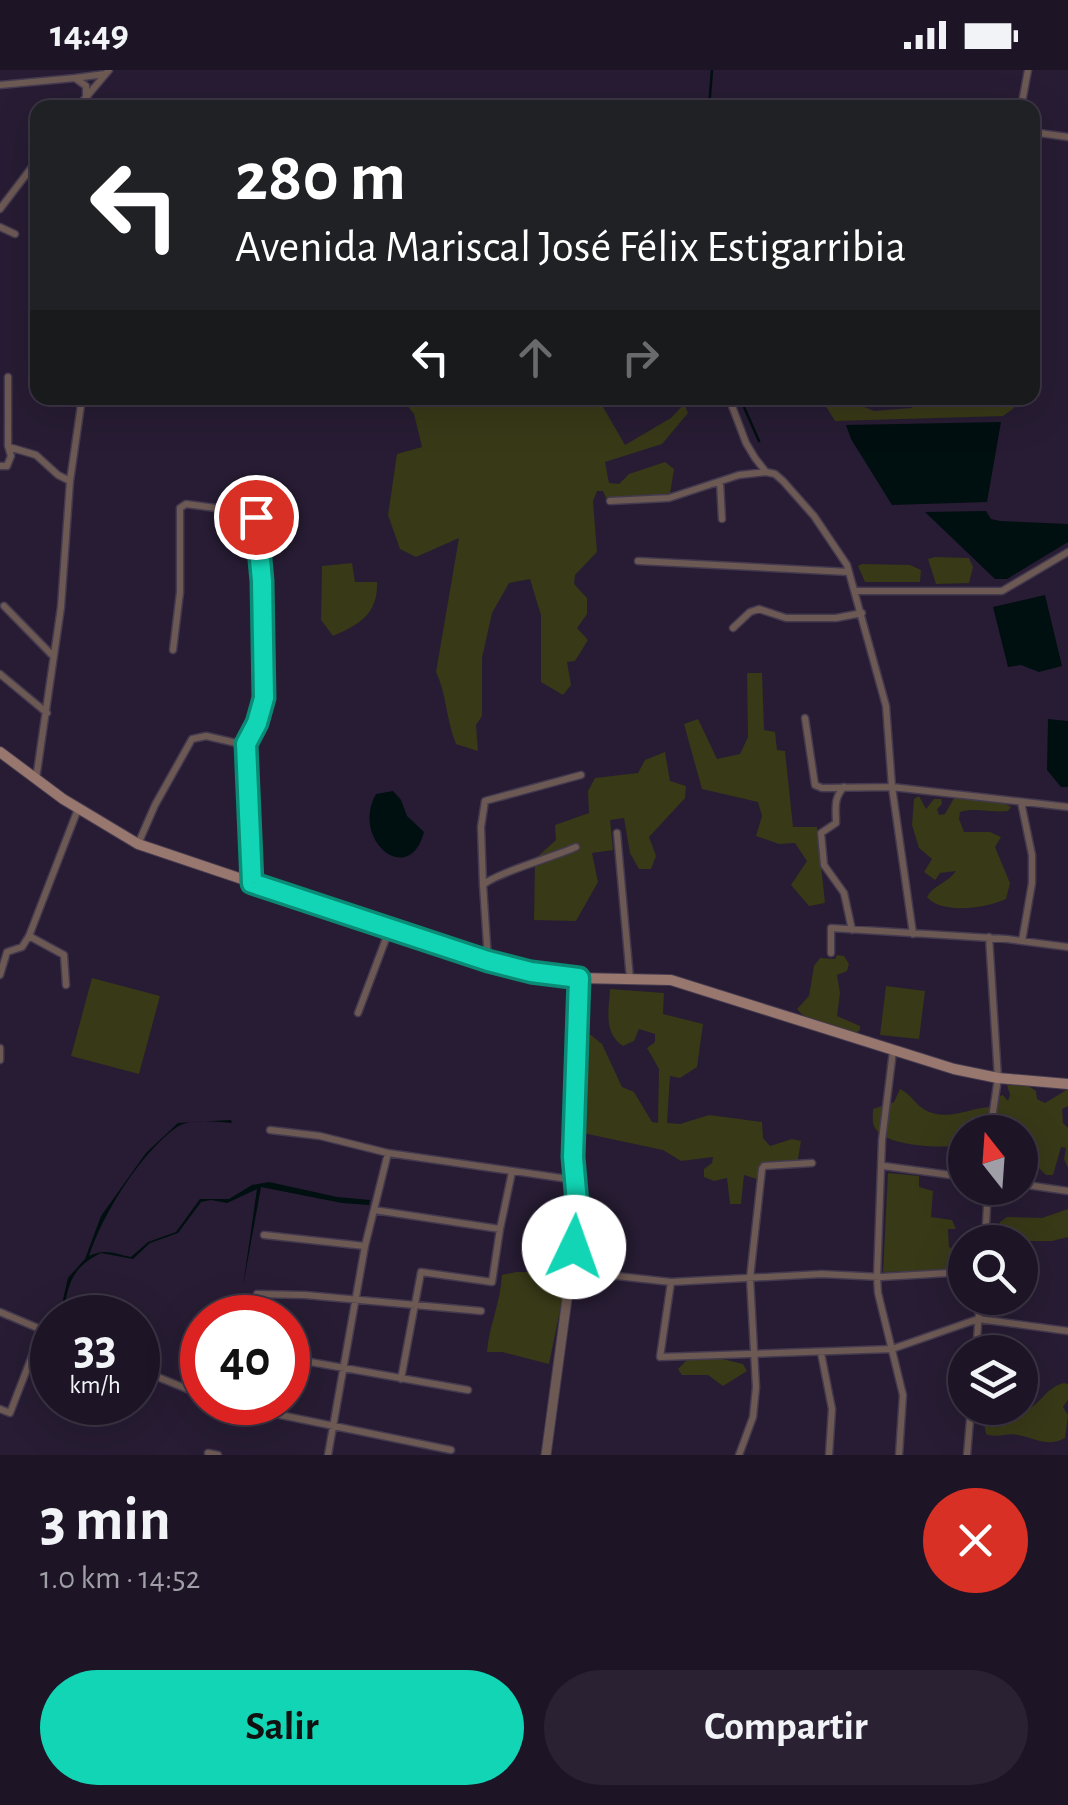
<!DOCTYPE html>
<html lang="es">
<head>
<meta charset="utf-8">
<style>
	body { margin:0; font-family:"Alegreya Sans",sans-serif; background:#2a2232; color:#f1f3f6; height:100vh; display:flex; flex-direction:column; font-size:38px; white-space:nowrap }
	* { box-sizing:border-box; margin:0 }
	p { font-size:32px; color:#a09fa7 }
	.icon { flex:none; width:55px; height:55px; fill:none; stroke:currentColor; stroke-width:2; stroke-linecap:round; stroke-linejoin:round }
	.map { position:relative; height:1385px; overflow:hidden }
	.sheet { display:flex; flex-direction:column; background:#1d1526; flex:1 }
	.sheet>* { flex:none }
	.banner { position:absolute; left:30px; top:30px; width:1010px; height:305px; border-radius:20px; box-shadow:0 10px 40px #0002,0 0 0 2px #3b3443; background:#202124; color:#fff; overflow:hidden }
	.needle { width:65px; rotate:343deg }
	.tools { position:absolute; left:948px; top:1045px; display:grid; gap:20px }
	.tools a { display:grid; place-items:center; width:90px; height:90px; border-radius:50%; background:#1d1526; box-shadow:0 10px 40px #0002,0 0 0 2px #3b3443; font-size:50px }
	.speed { position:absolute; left:30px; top:1225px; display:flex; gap:20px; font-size:50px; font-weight:700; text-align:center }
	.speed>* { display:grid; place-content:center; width:130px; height:130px; border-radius:50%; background:#1d1526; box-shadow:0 10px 40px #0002,0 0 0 2px #3b3443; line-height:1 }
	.speed small { font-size:25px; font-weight:400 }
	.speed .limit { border:15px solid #d22; background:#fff; color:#111 }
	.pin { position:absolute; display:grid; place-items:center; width:85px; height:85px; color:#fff; margin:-42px; border:5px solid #fff; border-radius:50%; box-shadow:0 2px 10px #0007 }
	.me { position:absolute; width:110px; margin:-55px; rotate:3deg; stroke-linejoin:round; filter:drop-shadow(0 0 8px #0008) }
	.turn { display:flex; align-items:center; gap:35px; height:210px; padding:0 40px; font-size:45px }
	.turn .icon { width:130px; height:130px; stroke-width:2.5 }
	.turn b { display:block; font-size:70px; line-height:85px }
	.lanes { display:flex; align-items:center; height:95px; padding:0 40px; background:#0003; justify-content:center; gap:50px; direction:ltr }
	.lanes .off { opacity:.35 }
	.round { display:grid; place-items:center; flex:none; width:105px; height:105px; border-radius:52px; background:#2a2232 }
	.overview { display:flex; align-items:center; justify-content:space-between; height:170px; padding:0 40px }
	h1 { font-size:60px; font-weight:700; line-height:75px }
	.action { display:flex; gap:20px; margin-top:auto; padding:20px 40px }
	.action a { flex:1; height:115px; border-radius:60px; background:#11d5b4; color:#111; font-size:40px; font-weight:700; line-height:115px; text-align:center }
	.action a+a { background:#2a2232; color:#f1f3f6 }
	.status { display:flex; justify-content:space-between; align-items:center; height:70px; padding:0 50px; background:#1d1526; direction:ltr }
	.status svg { height:28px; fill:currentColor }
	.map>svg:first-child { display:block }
	.green { fill:#373917 }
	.water { fill:#000f10 }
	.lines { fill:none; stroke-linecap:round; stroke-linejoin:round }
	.stream { stroke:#000f10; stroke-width:2.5 }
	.minor-casing { stroke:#443a4f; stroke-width:9 }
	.tertiary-casing { stroke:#443a4f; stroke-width:11 }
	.secondary-casing { stroke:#443a4f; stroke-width:12 }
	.minor { stroke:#6d5953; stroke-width:6 }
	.tertiary { stroke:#6d5953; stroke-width:9 }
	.secondary { stroke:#98776f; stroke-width:10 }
	.route-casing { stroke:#0b8a75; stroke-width:25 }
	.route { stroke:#11d5b4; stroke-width:18 }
</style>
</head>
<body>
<div class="status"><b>14:49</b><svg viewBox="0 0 49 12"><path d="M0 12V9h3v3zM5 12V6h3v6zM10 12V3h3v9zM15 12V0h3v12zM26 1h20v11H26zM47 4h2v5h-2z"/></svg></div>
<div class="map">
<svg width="1068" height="1385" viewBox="0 0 1068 1385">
	<rect width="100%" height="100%" fill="#271c33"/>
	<path class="green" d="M401 328H602L603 337 625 375 671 348 684 334 688 343 662 374 605 392 609 413 619 414 629 404 665 392 674 399 670 424 606 428 603 421H597L593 431 597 482 575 505 574 514 587 528V544L577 558 588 570 575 591 567 592 571 615 563 625 541 612V545L530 509 509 513 492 543 482 588V646L476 655 478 681 456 674C446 650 447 625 436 602L459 468 416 487 400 479 388 445 397 384 422 377 414 344Z
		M821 328H848L849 331 874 341 912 338 919 328H1014V338L1003 346 835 351Z
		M935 487 969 488 973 497 969 513 936 514 928 489Z
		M352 493 355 512H377C378 544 360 554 333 566L321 550 322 496Z
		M862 494 910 495 921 500 920 512H865L858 496Z
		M747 603H762L764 660 775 662 777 680 785 681 793 757H817L825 833 809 836 791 815 807 791 795 773 779 774 756 766 762 746 758 732 702 719 684 654 698 649 717 689 740 684 748 667Z
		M665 682 670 711 686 716 685 728 649 767 656 786 651 799H639L630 783 624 748 610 750 613 780 592 783 598 812 576 851 534 850 535 789 556 770 555 755 589 743 588 721 595 708 638 703 645 690Z
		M919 726 926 739 934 729H941L942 734 937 739 939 745 945 744 954 728 1004 733 1011 737 1008 741C992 743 975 737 960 742L959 749 964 762H990L1001 767 995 777 1010 813 1006 829C987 838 942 845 927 827 933 815 948 813 956 801L940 803 935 810 924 802 932 789 919 778 912 755 914 729Z
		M837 885 844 886 849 894 847 901 837 905 840 923 837 946 860 956V960L856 963C837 957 810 956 797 939L809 926 814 896 820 888 835 889Z
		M92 908 160 926 139 1004 71 986Z
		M886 916 925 921 919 969 880 965Z
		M610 919 664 923 663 944 703 954 697 997 680 1008 670 1006 667 1053 680 1054 709 1045 762 1052 763 1068 770 1076 792 1069 801 1071 797 1095 764 1099 757 1109 744 1105 741 1134H730L727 1108 714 1111 704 1107V1099L712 1093 713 1087 681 1091 663 1080 583 1063 580 1044 582 958 602 974 622 1017 634 1022 652 1052 658 1053 659 999 647 978 655 972V964L639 959 634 971 623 976C603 963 609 940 610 919Z
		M1006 1011 1027 1015 1036 1021 1037 1029 1045 1033 1068 1019V1036L1062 1039 1063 1053 1068 1058V1098L1064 1089 1066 1078 1061 1077 1053 1105H1046L1038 1097 1020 1089V1062H992L997 1027 1003 1025 1008 1031 1010 1025Z
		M900 1019C911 1024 915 1034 925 1040 948 1052 968 1038 991 1037L989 1062H965V1066H957L951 1076C934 1078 881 1075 874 1056 872 1051 873 1045 873 1039L894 1032Z
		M888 1103 919 1106V1117L933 1121 931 1147 952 1150 956 1159H948L949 1177 957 1182 955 1200 883 1202Z
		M1068 1139V1167L1052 1171H1028L999 1161 1000 1152 1007 1147 1042 1148Z
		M516 1202H535L557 1210 564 1221 549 1294 502 1282H487C489 1255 500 1235 502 1205Z
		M710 1286 743 1294 747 1301 723 1316 708 1305H682L678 1299 688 1289Z
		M1064 1313 1068 1314V1330L1063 1337 1068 1345 1065 1368C1048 1378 1035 1368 1018 1365 1006 1362 998 1369 986 1364L984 1353 989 1345 1002 1341 1003 1338 1020 1337 1022 1342C1041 1336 1045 1317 1064 1313Z"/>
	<path class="water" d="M1001 352 987 432 892 435 851 369 846 355Z
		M986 441 991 449 1000 451 1068 454V472L1007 509H995L925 442Z
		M1045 525 1062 596 1039 602 1021 595 1008 597 993 537Z
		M1048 649 1068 651V717H1061L1047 700Z
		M393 721 401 730 407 746 424 762C409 819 350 769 376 724Z
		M231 1050 232 1053C218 1052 189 1049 177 1057 141 1082 102 1145 89 1186 105 1178 115 1184 131 1187L148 1172 176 1162 200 1129H229L252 1115 269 1112 337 1127 370 1130 369 1135 342 1133 261 1117 243 1216 257 1119 227 1133 211 1130 201 1132 178 1163 150 1173 133 1189 101 1183C69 1199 69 1215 62 1247H59L68 1208 85 1189 101 1146 146 1083 178 1053Z"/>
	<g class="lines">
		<path class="stream" d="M709 38 712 0
			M740 328 759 371"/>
		<defs>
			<path id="minor" d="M0 15 75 8
				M86 25V16L75 8 105 4
				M77 38 109 0
				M1021 38 1028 0
				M1032 62 1068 67
				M0 139 38 89
				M0 157 15 164
				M729 328 746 373 755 388 766 402 775 404 783 411 814 446 847 495 886 636 892 717 913 864
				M9 377 36 385 58 405 70 411
				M0 396H7L11 386 8 376V307
				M720 412 722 449
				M610 431 669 428 739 405 766 402
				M638 491 849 502
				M856 521H1002L1068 482
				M4 536 53 586
				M733 558 750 542 759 539 786 548H836L862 543
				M173 580 180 522V438L186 434 253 443 256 447 262 511 263 628 257 653 245 675 252 812
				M0 604 47 643
				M805 648 815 715 822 718 892 717 1068 737
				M36 709 61 537 70 411 82 328
				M844 717C833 729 836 738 836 753L821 763 824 795 844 823 852 860
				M1021 732 1032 785V813L1022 871
				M617 763 630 909
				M138 774 155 735 192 669 206 666 245 675
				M483 815 481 757 485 731 581 705
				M29 866 64 885 66 915
				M989 867 998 1008 990 1062
				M831 883V858L1007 869 1068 877
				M488 890 483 815C496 803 554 787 576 777
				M0 905 7 882 22 877 29 866 78 739
				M358 943 390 858
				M0 978V990
				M893 981 882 1070 877 1207 878 1223 903 1325 899 1385
				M270 1060 320 1066 388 1083 575 1110
				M884 1096 965 1107
				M1020 1114 1068 1121
				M374 1140 500 1159 492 1212 421 1202 401 1309
				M500 1159 512 1102
				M264 1165 365 1176
				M985 1172 988 1118
				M572 1201 671 1212 822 1204 881 1207 965 1202
				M671 1212 660 1287 892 1279 978 1249 1068 1261
				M257 1224 305 1225 481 1241
				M0 1242 52 1264
				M976 1282 980 1228
				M821 1283 832 1339 829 1385
				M288 1288 468 1320
				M138 1299 202 1325
				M217 1332 451 1380
				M0 1339 10 1343 42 1260
				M208 1383 218 1385
				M328 1385 365 1176 388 1083
				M739 1385 753 1347 756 1317 750 1208 762 1099 764 1096 812 1093
				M967 1385 971 1338"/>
			<path id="tertiary" d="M546 1385 574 1177 577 1133 573 1087 579 908"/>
			<path id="secondary" d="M0 682 63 729 138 774 423 870 531 903 579 908 671 910 954 999 998 1008 1068 1014"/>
		</defs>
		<use href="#minor" class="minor-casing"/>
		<use href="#tertiary" class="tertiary-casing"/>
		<use href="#secondary" class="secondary-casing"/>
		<use href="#minor" class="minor"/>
		<use href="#tertiary" class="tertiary"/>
		<use href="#secondary" class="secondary"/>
	</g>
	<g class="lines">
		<defs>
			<path id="route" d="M256 447 262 511 264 628 257 653 246 674 252 813 488 891 531 902 579 908 573 1087 577 1133 574 1177"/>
		</defs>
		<use href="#route" class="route-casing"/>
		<use href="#route" class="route"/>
	</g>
</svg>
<div class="tools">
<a><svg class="needle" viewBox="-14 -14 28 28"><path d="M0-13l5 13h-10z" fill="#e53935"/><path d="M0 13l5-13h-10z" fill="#a09fa7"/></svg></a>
<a><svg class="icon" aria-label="search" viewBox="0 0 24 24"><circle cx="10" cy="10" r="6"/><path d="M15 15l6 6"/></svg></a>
<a><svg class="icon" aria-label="layers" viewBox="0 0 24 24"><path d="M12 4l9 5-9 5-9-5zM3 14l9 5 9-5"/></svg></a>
</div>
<div class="speed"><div>33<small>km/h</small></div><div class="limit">40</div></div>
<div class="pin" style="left:256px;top:447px;background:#d93025"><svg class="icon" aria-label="arrive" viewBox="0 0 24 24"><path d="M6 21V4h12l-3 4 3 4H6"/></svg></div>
<svg class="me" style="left:574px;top:1177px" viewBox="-20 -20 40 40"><circle r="19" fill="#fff"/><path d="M0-13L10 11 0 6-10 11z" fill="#11d5b4"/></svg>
<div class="banner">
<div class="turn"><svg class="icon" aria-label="left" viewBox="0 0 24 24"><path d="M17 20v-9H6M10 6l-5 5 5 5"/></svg><div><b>280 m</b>Avenida Mariscal José Félix Estigarribia</div></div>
<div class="lanes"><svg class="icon" aria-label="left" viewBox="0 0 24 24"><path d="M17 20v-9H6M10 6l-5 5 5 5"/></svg><svg class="icon off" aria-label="ahead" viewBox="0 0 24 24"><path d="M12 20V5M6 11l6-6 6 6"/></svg><svg class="icon off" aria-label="right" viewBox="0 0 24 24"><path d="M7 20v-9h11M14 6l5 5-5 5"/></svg></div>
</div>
</div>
<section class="sheet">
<div class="overview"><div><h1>3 min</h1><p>1.0 km · 14:52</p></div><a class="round" style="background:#d93025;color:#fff"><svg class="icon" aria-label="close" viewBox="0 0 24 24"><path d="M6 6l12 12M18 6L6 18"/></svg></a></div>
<div class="action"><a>Salir</a><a>Compartir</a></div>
</section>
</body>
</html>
